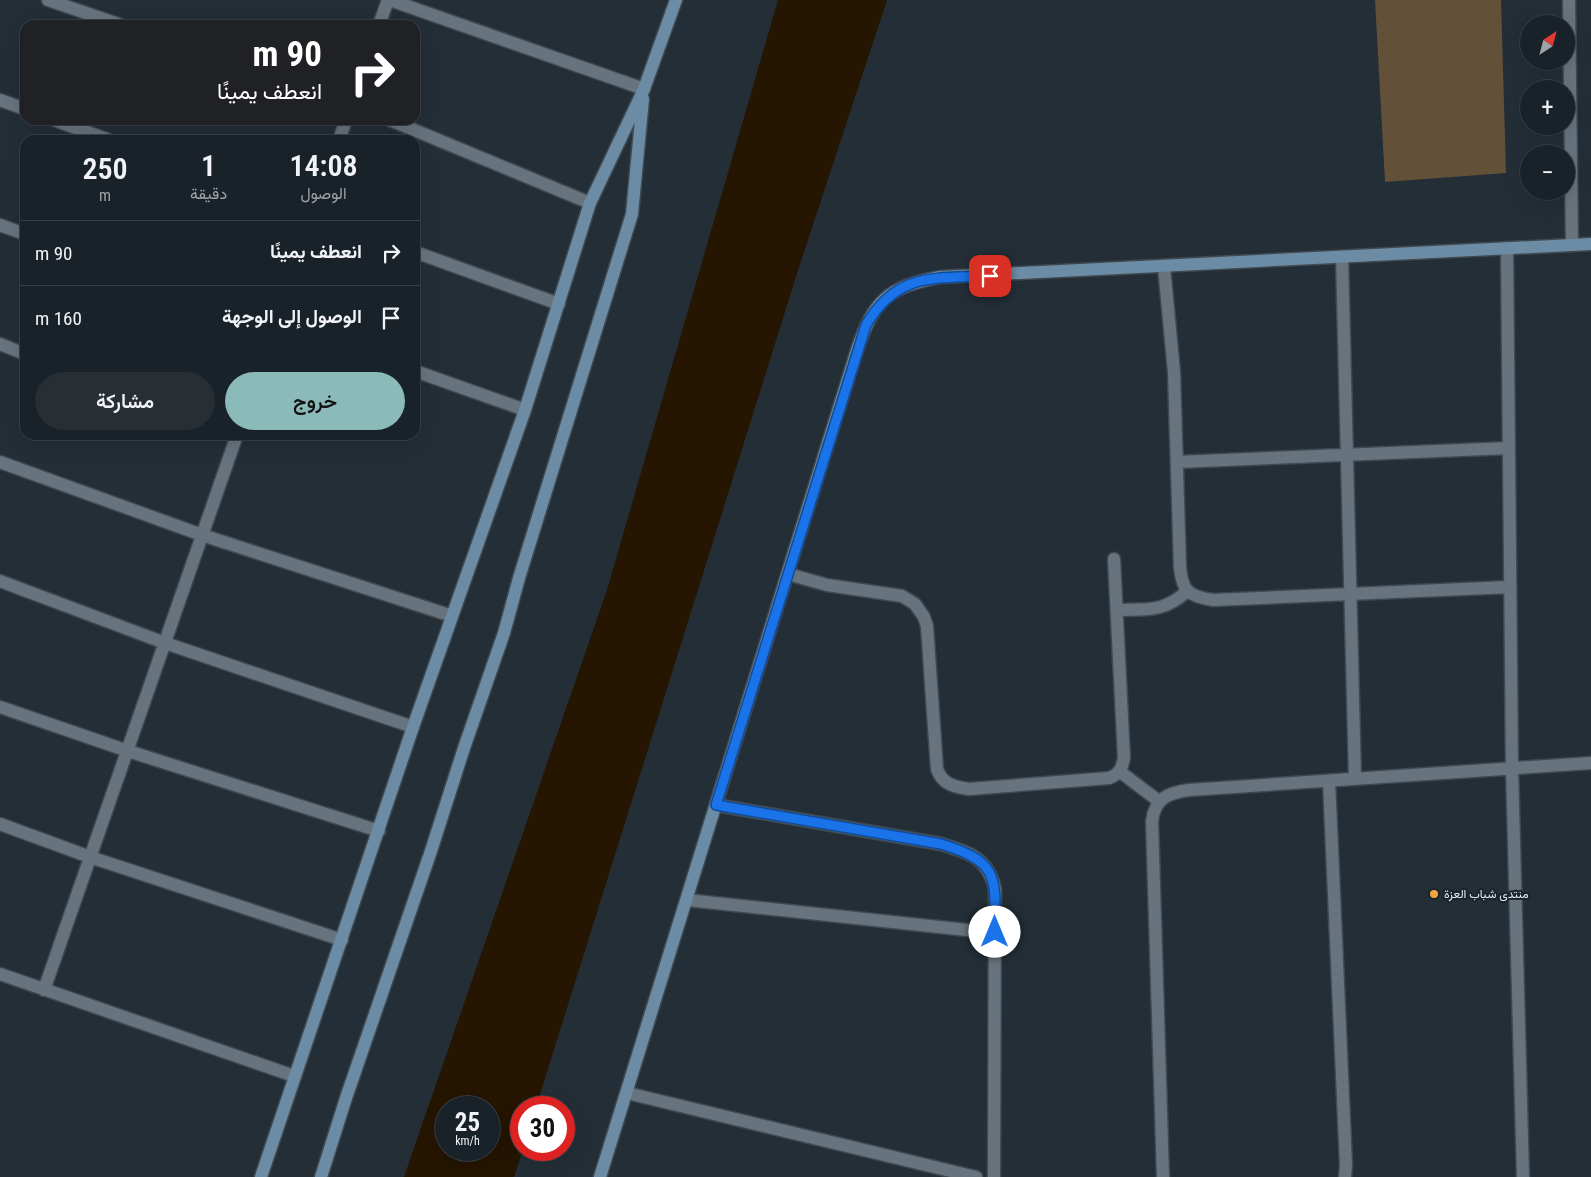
<!DOCTYPE html>
<html lang="ar">
<head>
<meta charset="utf-8">
<style>
	body { margin:0; font-family:"Roboto Condensed",Vazirmatn,sans-serif; background:#272f35; color:#f1f3f6; direction:rtl; height:100vh; display:flex; flex-direction:column; font-size:19px; white-space:nowrap }
	* { box-sizing:border-box; margin:0 }
	p { font-size:16px; color:#9fa4a8 }
	.icon { flex:none; width:28px; height:28px; fill:none; stroke:currentColor; stroke-width:2; stroke-linecap:round; stroke-linejoin:round }
	.map { position:relative; flex:1; overflow:hidden; direction:ltr }
	.panel { position:absolute; left:20px; top:135px; width:400px; height:305px; display:flex; flex-direction:column; background:#1a2229; border-radius:15px; box-shadow:0 5px 20px #0002,0 0 0 1px #383f46; direction:rtl }
	.panel>* { flex:none }
	.guide { position:absolute; left:20px; top:20px; width:400px; height:105px; border-radius:15px; box-shadow:0 5px 20px #0002,0 0 0 1px #383f46; direction:rtl; background:#202124; color:#fff; overflow:hidden }
	.needle { width:32px; rotate:36deg }
	.controls { position:absolute; left:1520px; top:15px; display:grid; gap:10px }
	.controls a { display:grid; place-items:center; width:55px; height:55px; border-radius:50%; background:#1a2229; box-shadow:0 5px 20px #0002,0 0 0 1px #383f46; font-size:25px }
	.speed { position:absolute; left:435px; top:1096px; display:flex; gap:10px; font-size:25px; font-weight:700; text-align:center }
	.speed>* { display:grid; place-content:center; width:65px; height:65px; border-radius:50%; background:#1a2229; box-shadow:0 5px 20px #0002,0 0 0 1px #383f46; line-height:1 }
	.speed small { font-size:12px; font-weight:400 }
	.speed .limit { border:8px solid #d22; background:#fff; color:#111 }
	.pin { position:absolute; display:grid; place-items:center; width:42px; height:42px; color:#fff; margin:-21px; border-radius:10px; box-shadow:0 2px 8px #0006 }
	.me { position:absolute; width:55px; margin:-28px; rotate:0deg; stroke-linejoin:round; filter:drop-shadow(0 0 4px #0008) }
	.turn { display:flex; align-items:center; gap:18px; height:105px; padding:0 15px; font-size:22px }
	.turn .icon { width:65px; height:65px; stroke-width:2.5 }
	.turn b { display:block; font-size:35px; line-height:42px }
	.eta { display:flex; justify-content:space-evenly; align-items:center; height:85px; text-align:center }
	.eta b { font-size:30px; font-weight:600; line-height:35px }
	.primary-button { display:flex; gap:10px; margin-top:auto; padding:10px 15px }
	.primary-button a { flex:1; height:58px; border-radius:30px; background:#8bbbb9; color:#111; font-size:20px; font-weight:600; line-height:58px; text-align:center }
	.primary-button a+a { background:#272f35; color:#f1f3f6 }
	ul { padding:0; list-style:none }
	li { display:flex; align-items:center; gap:15px; height:65px; padding:0 15px; border-top:1px solid #383f46 }
	li div { flex:1 }
	li b { display:block; font-size:19px }
	li em { font-style:normal }
	.map>svg:first-child { display:block }
	.green { fill:#635039 }
	.water { fill:#251501; fill-rule:evenodd }
	.lines { fill:none; stroke-linecap:round; stroke-linejoin:round }
	.street-casing { stroke:#404950; stroke-width:15 }
	.secondary-casing { stroke:#404950; stroke-width:15 }
	.street { stroke:#67747e; stroke-width:12 }
	.secondary { stroke:#6b8ca4; stroke-width:12 }
	.route-casing { stroke:#114b97; stroke-width:12 }
	.route { stroke:#1a73e8; stroke-width:9 }
	.poi-dot { fill:#f0a63f; stroke:#1a242d; stroke-width:2 }
	.labels { text-anchor:middle; stroke-width:4; stroke-linejoin:round; paint-order:stroke }
	.poi-label { font-size:12px; fill:#e3eaf0; stroke:#1a242d; text-anchor:start }
</style>
</head>
<body>
<div class="map">
<svg width="1591" height="1177" viewBox="0 0 1591 1177">
	<rect width="100%" height="100%" fill="#232e37"/>
	<path class="green" d="M1375 0H1501L1506 173 1385 182Z"/>
	<path class="water" d="M778 0H887L799 267 536 1107 521 1108V1150H523L514 1177H404L607 590ZM446 1108H489V1150H446Z"/>
	<g class="lines">
		<defs>
			<path id="street" d="M48 0 121 25
				M390 0 644 89
				M1569 0 1572 245
				M379 25 388 0
				M0 100 25 109
				M54 120 109 140
				M390 120 590 203
				M339 140 346 120
				M0 225 25 234
				M1507 248 1512 768 1523 1177
				M415 252 559 304
				M1342 257 1355 779
				M1164 267 1174 372 1180 567C1182 591 1188 596 1213 600L1510 587
				M0 344 25 354
				M415 371 525 410
				M0 462 202 535 452 616
				M1177 462 1509 448
				M788 574 827 585 902 596 915 604 924 617 927 626 937 769C942 784 954 787 969 789L1109 778C1120 774 1122 768 1124 758L1114 559
				M0 581 165 643 413 727
				M1117 610C1146 609 1164 613 1187 591
				M0 707 128 751 379 831
				M1119 771 1160 802
				M1329 781 1346 1165 1345 1177
				M716 805 941 844C970 853 988 858 995 889L994 1177
				M0 824 90 857 342 940
				M687 900 995 933
				M0 974 294 1076
				M44 990 237 435
				M627 1093 976 1177
				M1163 1177 1152 821C1155 798 1168 793 1189 790L1591 763"/>
			<path id="secondary" d="M261 1177 413 727 525 410 590 203 644 89 676 0
				M321 1177 346 1098 431 851 464 748 504 633 519 578 632 214 643 99
				M600 1177 857 350C874 300 888 287 940 277L1591 244"/>
		</defs>
		<use href="#street" class="street-casing"/>
		<use href="#secondary" class="secondary-casing"/>
		<use href="#street" class="street"/>
		<use href="#secondary" class="secondary"/>
	</g>
	<g class="lines">
		<defs>
			<path id="route" d="M990 276C935 279 898 271 866 325L716 805 941 844C1000 862 995 877 995 932"/>
		</defs>
		<use href="#route" class="route-casing"/>
		<use href="#route" class="route"/>
	</g>
	<circle class="poi-dot" cx="1434" cy="894" r="5"/>
	<g class="labels">
		<g class="poi-label">
			<text x="1444" y="898">منتدى شباب العزة</text>
		</g>
	</g>
</svg>
<div class="controls">
<a><svg class="needle" viewBox="-14 -14 28 28"><path d="M0-13l5 13h-10z" fill="#e53935"/><path d="M0 13l5-13h-10z" fill="#9fa4a8"/></svg></a>
<a>+</a>
<a>−</a>
</div>
<div class="speed"><div>25<small>km/h</small></div><div class="limit">30</div></div>
<div class="pin" style="left:990px;top:276px;background:#d93025"><svg class="icon" aria-label="arrive" viewBox="0 0 24 24"><path d="M6 21V4h12l-3 4 3 4H6"/></svg></div>
<svg class="me" style="left:995px;top:932px" viewBox="-20 -20 40 40"><circle r="19" fill="#fff"/><path d="M0-13L10 11 0 6-10 11z" fill="#1a73e8"/></svg>
<div class="guide">
<div class="turn"><svg class="icon" aria-label="right" viewBox="0 0 24 24"><path d="M7 20v-9h11M14 6l5 5-5 5"/></svg><div><b>90 m</b>انعطف يمينًا</div></div>
</div>
<section class="panel">
<div class="eta">
<div><b>14:08</b><p>الوصول</p></div>
<div><b>1</b><p>دقيقة</p></div>
<div><b>250</b><p>m</p></div>
</div>
<ul>
<li><svg class="icon" aria-label="right" viewBox="0 0 24 24"><path d="M7 20v-9h11M14 6l5 5-5 5"/></svg><div><b>انعطف يمينًا</b></div><em>90 m</em></li>
<li><svg class="icon" aria-label="arrive" viewBox="0 0 24 24"><path d="M6 21V4h12l-3 4 3 4H6"/></svg><div><b>الوصول إلى الوجهة</b></div><em>160 m</em></li>
</ul>
<div class="primary-button"><a>خروج</a><a>مشاركة</a></div>
</section>
</div>
</body>
</html>
